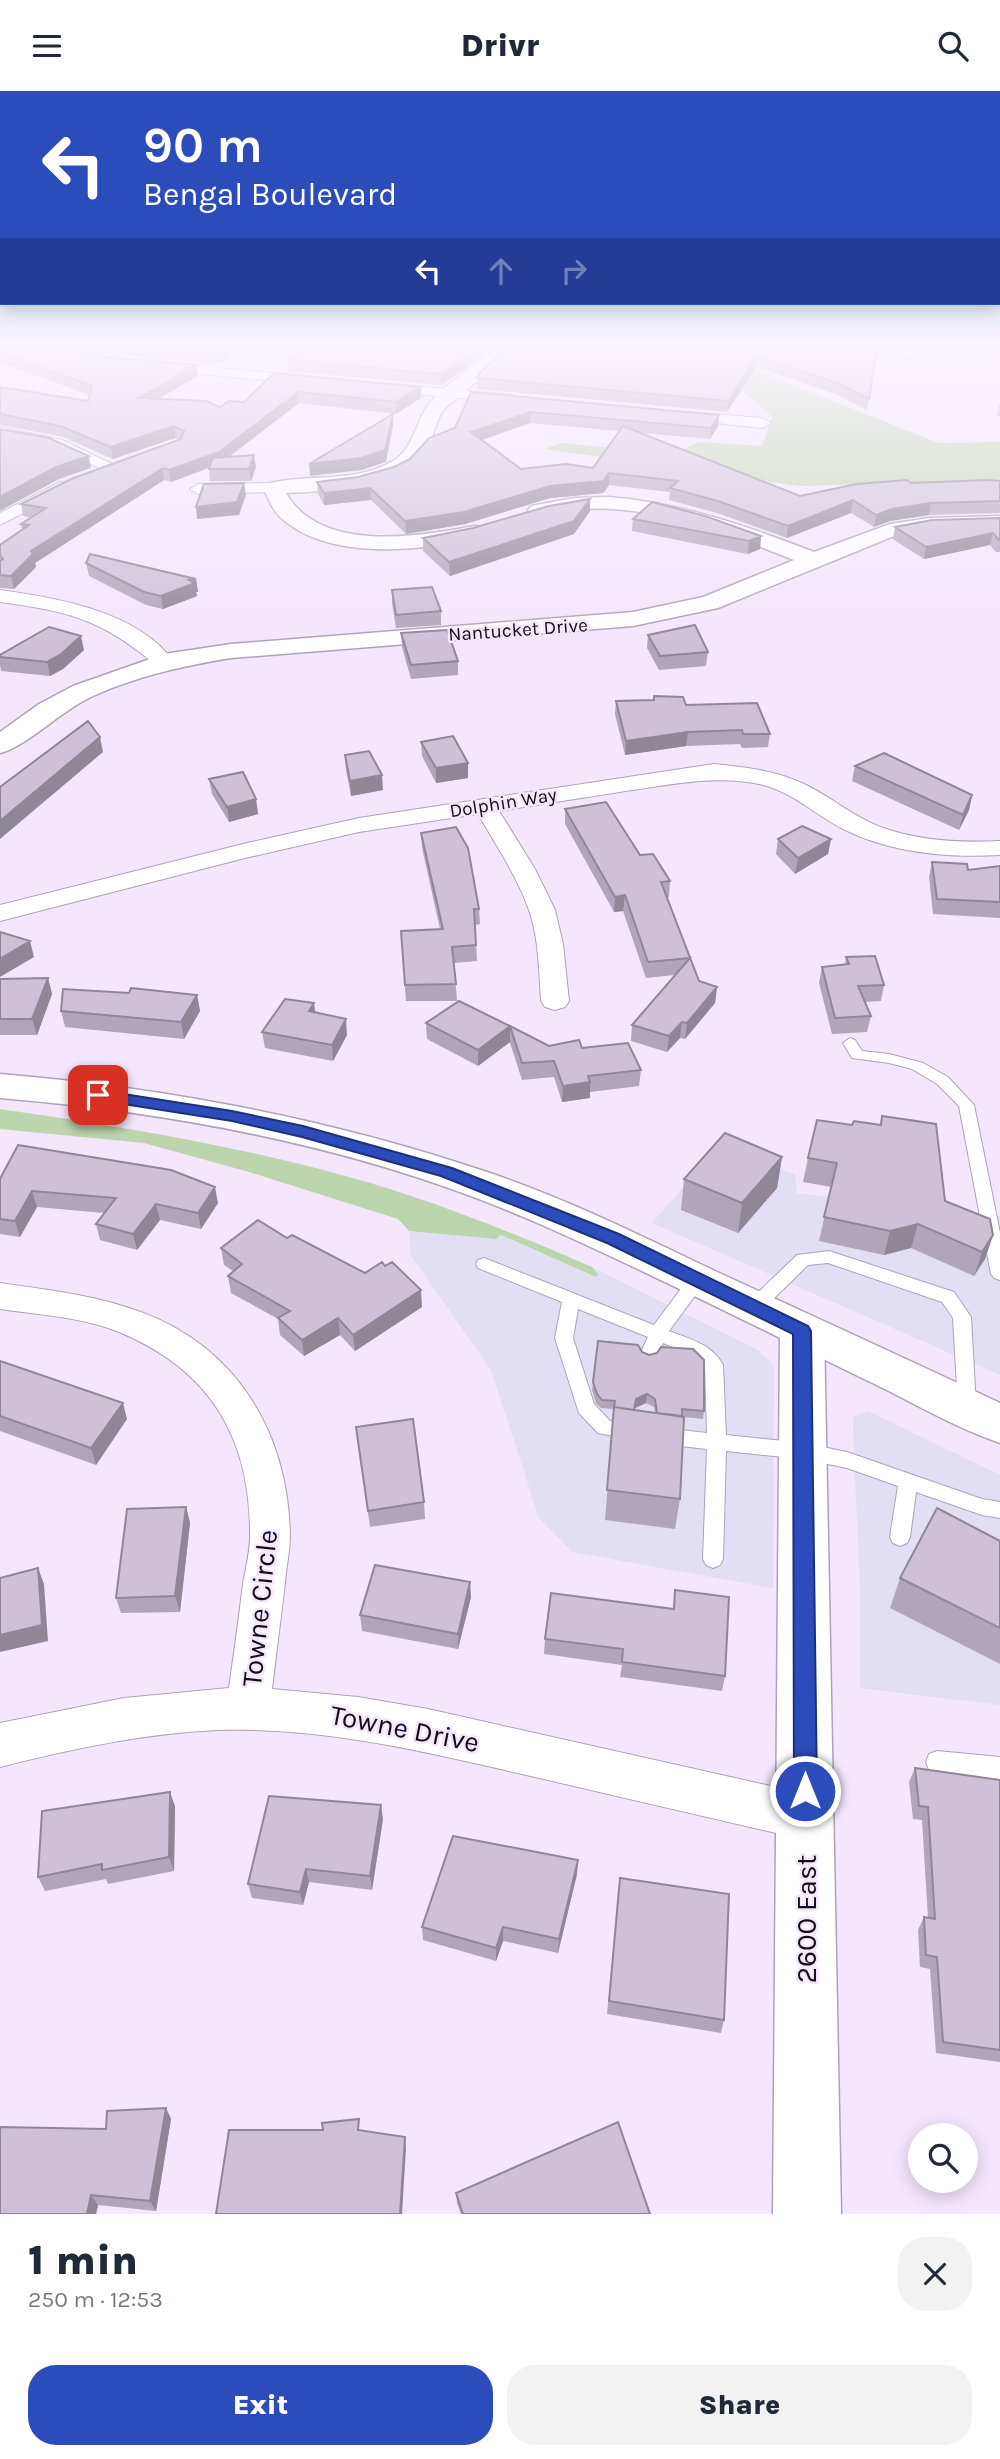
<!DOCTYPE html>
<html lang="en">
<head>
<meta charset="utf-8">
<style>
	body { margin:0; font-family:Karla,sans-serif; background:#f2f2f3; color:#1f2937; height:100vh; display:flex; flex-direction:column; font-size:26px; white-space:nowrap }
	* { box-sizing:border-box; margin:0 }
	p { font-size:23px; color:#747a83 }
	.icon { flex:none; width:38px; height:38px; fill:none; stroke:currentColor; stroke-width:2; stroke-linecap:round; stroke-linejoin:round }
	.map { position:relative; height:2123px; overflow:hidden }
	.drawer { display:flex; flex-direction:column; background:#fff; flex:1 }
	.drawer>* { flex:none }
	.top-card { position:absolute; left:0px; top:0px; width:1001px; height:214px; box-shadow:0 4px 18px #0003; background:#2d4cbc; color:#fff; overflow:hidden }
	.tools { position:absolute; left:908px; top:2032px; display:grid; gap:14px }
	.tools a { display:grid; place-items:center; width:70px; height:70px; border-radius:50%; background:#fff; box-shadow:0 4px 18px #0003; font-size:35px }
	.pin { position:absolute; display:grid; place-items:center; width:60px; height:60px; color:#fff; margin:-30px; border-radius:14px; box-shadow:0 4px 10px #0006 }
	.me { position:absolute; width:77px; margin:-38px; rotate:0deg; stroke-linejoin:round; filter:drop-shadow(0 0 5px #0008) }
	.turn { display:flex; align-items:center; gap:24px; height:147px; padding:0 28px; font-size:32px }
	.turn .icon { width:91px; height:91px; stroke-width:2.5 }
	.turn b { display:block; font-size:49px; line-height:60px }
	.lanes { display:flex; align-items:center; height:66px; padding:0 28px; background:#0003; justify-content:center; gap:35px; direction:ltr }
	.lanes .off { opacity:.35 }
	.round { display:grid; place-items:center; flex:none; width:74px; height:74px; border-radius:28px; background:#f2f2f3 }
	.summary { display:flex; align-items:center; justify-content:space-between; height:119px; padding:0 28px }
	h1 { font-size:42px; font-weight:800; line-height:52px }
	.cta { display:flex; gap:14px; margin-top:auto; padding:14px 28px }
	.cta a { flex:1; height:80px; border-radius:28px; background:#2d4cbc; color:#fff; font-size:28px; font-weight:800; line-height:80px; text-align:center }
	.cta a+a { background:#f2f2f3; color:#1f2937 }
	header { display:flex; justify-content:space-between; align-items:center; height:91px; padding:0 28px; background:#fff; font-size:32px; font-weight:800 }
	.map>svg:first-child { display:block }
	.commercial { fill:#e2dff5 }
	.green { fill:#bdd5ad }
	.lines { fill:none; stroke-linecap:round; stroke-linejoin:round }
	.service-casing { stroke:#afa2b7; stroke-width:2 }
	.minor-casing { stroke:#afa2b7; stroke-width:2 }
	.tertiary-casing { stroke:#afa2b7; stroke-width:3 }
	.secondary-casing { stroke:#afa2b7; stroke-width:3 }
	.service { fill:#fff; fill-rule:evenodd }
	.minor { fill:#fff; fill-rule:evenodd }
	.tertiary { fill:#fff; fill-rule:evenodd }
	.secondary { fill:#fff; fill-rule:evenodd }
	.wall { fill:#b1a6b9; fill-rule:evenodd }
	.shaded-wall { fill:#908796 }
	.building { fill:#cec1d7; stroke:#908796; stroke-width:2 }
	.route { fill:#2d4cbc; stroke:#1d317a; stroke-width:2 }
	.labels { text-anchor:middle; stroke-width:5; stroke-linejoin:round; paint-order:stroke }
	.far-street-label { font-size:19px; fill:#120e15; stroke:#f4e6fd }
	.near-street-label { font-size:28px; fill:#120e15; stroke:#f4e6fd }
</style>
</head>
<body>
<header><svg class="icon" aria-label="menu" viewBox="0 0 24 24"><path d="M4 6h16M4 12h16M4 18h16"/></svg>Drivr<svg class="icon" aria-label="search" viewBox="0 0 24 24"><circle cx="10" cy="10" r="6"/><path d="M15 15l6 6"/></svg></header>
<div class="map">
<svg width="1000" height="2123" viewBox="0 0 1000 2123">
	<rect width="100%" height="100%" fill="#f4e6fd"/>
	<path class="commercial" d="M718 1056 795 1083 797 1102 1000 1125V1284L652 1132Z
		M409 1140 496 1148 500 1144 596 1186 598 1183 592 1176 758 1259 770 1270 774 1277V1293L773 1497 572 1461 539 1427 491 1279 411 1165Z
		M868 1320 1000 1384V1614L860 1597V1496L853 1344V1326Z"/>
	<path class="green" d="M718 273 765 283 939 352 1000 351V397L942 391 800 395 545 358 561 352 674 363 699 351 762 355 772 326 745 302 730 294Z
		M0 1018C117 1035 235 1054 349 1086 433 1109 513 1142 592 1176L598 1183 596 1186 501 1144 496 1148 409 1140 398 1128 249 1081 144 1052 0 1038Z"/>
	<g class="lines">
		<defs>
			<path id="service" d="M850 947 855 949 862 960 889 963 923 972 948 986 974 1014 1000 1142V1189L994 1187 991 1183 959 1015 937 993 912 978 889 972 852 967 843 952Z
				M829 1160 954 1201 971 1226 976 1315 974 1320 967 1322 960 1320 958 1315 953 1227 942 1211 828 1172 808 1174 760 1221H748L745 1216 748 1211 797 1164Z
				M484 1167 654 1234 691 1184H703L706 1189 703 1194 669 1240C690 1248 712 1253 723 1274L726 1344 803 1352 847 1361 982 1408 1000 1411V1427L982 1424 916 1401 910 1446 907 1452 900 1455 893 1452 890 1446 898 1395 847 1377 803 1368 726 1360 723 1468 720 1474 713 1477 706 1474 703 1468 707 1358 663 1353 656 1350 654 1345 656 1340 663 1337 707 1342 705 1276 695 1265 663 1252 655 1268 649 1270 643 1268 640 1263 648 1246 578 1218 573 1247 594 1313 610 1330 641 1336 643 1341 641 1346 634 1349 598 1342 579 1322 555 1247 562 1211 478 1177 476 1173 478 1169Z
				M937 1660 1000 1666V1688L937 1682 929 1679 926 1671 929 1663Z"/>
			<path id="minor" d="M955 257H1000V263L884 268 877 264 884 260Z
				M156 271 314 286 321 290 314 294 151 278 149 275Z
				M379 292 512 304 519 308 512 312 374 299 372 296 374 293Z
				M675 320 763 327 771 332 763 337 670 327 668 324Z
				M0 336 62 349 120 377 112 382 106 380 52 356 0 346Z
				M60 391 66 392 68 396 66 400 0 434V422Z
				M273 392 281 397 279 401 198 403 190 398 198 393Z
				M0 499C57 507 138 520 174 571L171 575H157C101 528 71 521 0 511Z
				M714 673C746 676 779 680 808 695 834 708 855 727 883 737 921 750 960 752 1000 750V764C948 767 891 762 843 738 814 723 792 700 759 693 715 684 675 693 632 699 588 706 543 713 499 720L535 778 555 819 563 853 569 910 565 916 555 919 545 916 541 910C539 880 539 848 529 819 517 785 496 754 478 723L359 741 245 767 0 830V814L243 753 359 727Z
				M0 1192C48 1199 95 1204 141 1221 238 1257 288 1343 290 1444 290 1460 286 1477 285 1492 281 1527 276 1563 272 1598L358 1606 428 1618 806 1703 822 1710 829 1726 822 1742 806 1749C711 1727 617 1705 522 1683 423 1660 322 1636 219 1639 145 1642 72 1658 0 1676V1632L124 1607 229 1597C234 1562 239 1527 243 1492 246 1477 250 1460 250 1445 251 1348 211 1279 119 1241 82 1226 40 1224 0 1218Z"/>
			<path id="tertiary" d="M498 257H516L444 318C433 333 433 353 421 367 394 398 325 400 286 402 320 462 418 446 474 435L482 436 485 441 482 446C423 460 326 471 279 425 272 418 268 406 263 397L266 393C308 382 354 393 393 370 415 357 415 330 430 312 449 290 474 274 498 257Z
				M609 406C681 412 747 435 814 461L890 433 929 427 1000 425V437L929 439 894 445 718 517 633 535 231 567C183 575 136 585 91 606 62 619 26 656 0 662V641L39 613 73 595 164 563 231 553 633 521 703 506 794 469C735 446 676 422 612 418 599 417 586 418 573 419 559 421 545 427 531 423L528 419 531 415 574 407Z
				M802 1223 817 1228 824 1240 841 2123H773L780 1240 787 1228Z"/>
			<path id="secondary" d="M0 983C167 997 331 1028 490 1082 567 1108 641 1145 715 1180 810 1224 905 1267 1000 1312V1352C953 1336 909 1309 864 1288 763 1239 662 1188 560 1142 384 1061 192 1023 0 1007Z"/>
		</defs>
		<use href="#service" class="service-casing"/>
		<use href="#minor" class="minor-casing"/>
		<use href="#tertiary" class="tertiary-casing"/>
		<use href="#secondary" class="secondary-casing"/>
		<use href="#service" class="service"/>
		<use href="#minor" class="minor"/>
		<use href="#tertiary" class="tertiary"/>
		<use href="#secondary" class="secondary"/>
	</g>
	<path class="wall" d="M0 257 196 274 198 285 158 308 220 316 244 311 274 282 421 296V307L396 323 299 312 229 366 256 376 251 390H210L209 377 171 391 164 389 35 472 36 476 14 498 0 497V454L22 439 21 433 31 427 23 425 21 413 179 349 175 347 113 368 63 346 0 334V296L88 310 89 304 0 271Z
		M81 257H247L218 273 93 261Z
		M494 257 441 294 289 280 288 269Z
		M877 257 867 319 836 303 756 276 727 321 478 298 477 287Z
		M471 301 719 324 718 335 710 348 641 342 800 405 911 392 1000 390V422L929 424 890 430 874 436 851 422 787 447 717 422 669 409 670 401 609 394 603 402 550 407 465 433 406 443 371 409 324 414 318 403 317 391 358 386 394 376 410 368 455 337ZM530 332 619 340 593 377 521 378 481 349Z
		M999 313H1000V326L997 325Z
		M590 408V420L574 443 450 485 423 460V447L473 437Z
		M1000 427V461H996L990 454 924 468 893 448 895 436Z
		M633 428 761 445 760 458 748 463 632 440Z
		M86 472 196 488 198 501H196L197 505 163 518 146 514 89 485Z
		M392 499 441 520V534L396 537 392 512Z
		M401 542 458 570V584L411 588 402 556Z
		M648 544 708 561 706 575 659 579 647 557Z
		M84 559 63 578 50 585 1 580 0 574V564Z
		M654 605 686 614 770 643 768 656 742 657 740 653 686 655 625 664 615 623 616 610 653 609Z
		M421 651 468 672V687L436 692 422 665Z
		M345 664 383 699 351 705 346 679Z
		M855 675 972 704 969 719 959 739 852 690Z
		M209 688 256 708 258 723 229 731 212 703Z
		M565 718 640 764 670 790 669 806H666L699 890 717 896 715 912 685 948 680 947 667 961 631 950 632 934 675 884 646 887 623 820 614 821 565 733Z
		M421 742 479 818 480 833 475 834 477 870 454 872 457 910H406L401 840 440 838 422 757Z
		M778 748H831L828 763 795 783 776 763Z
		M932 771 968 779 1000 775V827L933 823 929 786Z
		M846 866 884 894 881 910 865 911 871 925 867 941 832 943 819 892 822 876 845 874Z
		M48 887 52 903 37 944H0V888Z
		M129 902 197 904 200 920 184 948 65 936 61 920Z
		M315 921 347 944 333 970 265 957 262 941Z
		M426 932 510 935V951L478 975 427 948Z
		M510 935 549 955 582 957 641 979 639 995 590 1001V1007L562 1011 554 986 522 989 510 952Z
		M882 1025 945 1110 993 1144 985 1168 974 1185 911 1157 884 1164 819 1150 831 1096 803 1091 808 1067 852 1034H880Z
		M782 1066 777 1097 738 1142 681 1119 684 1088Z
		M0 1088 218 1112 201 1138 160 1129 137 1159 100 1149 96 1133 104 1122 37 1116 20 1146 0 1143Z
		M287 1147 422 1216 355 1260 340 1244 304 1265 280 1244 278 1228 231 1202 228 1185 233 1180 224 1174 221 1157Z
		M598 1250 642 1261 704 1320 703 1328 684 1326 680 1408 675 1438 605 1429 614 1318 601 1317 596 1312 592 1299ZM646 1312 654 1316 655 1322 635 1319V1317Z
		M0 1270 127 1328 96 1374 0 1340Z
		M356 1336 424 1411 425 1428 370 1436Z
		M186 1416 190 1432 180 1521 121 1522 116 1507Z
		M1000 1450V1573L890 1517 900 1487Z
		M675 1499 725 1585 722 1600 620 1586 622 1574 544 1563 545 1548 673 1518Z
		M471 1506 458 1558 362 1540 360 1524Z
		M915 1677 1000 1689V1971L936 1962 930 1878 920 1876 918 1839 924 1826 928 1827 922 1729 913 1728 909 1691Z
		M175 1715 174 1780 108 1793 106 1788 45 1800 38 1786Z
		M383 1728 372 1799 309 1791 303 1814 252 1807 248 1793Z
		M578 1769 577 1783 558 1862 503 1850 496 1870 423 1849 422 1836Z
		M620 1787 724 1929 721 1942 607 1923Z
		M166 2017 171 2028 156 2120 98 2114 96 2123H0L106 2038Z
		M456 2102 650 2123H461L457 2112Z"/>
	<path class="shaded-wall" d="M227 257H247L218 273 217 263Z
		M479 257H494L441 294V283Z
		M757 266 756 276 727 321 728 310Z
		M196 274 198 285 140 318 139 307Z
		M421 296V307L396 323V311Z
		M298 301 299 312 221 372 171 391 169 379Z
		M531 321 530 332 471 353V341Z
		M393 323V334L386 371 362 379 310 385 309 373Z
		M719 324 718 335 710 348 711 337Z
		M174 335 175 347 113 368 111 356Z
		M254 364 256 376 251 390 249 378Z
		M89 365 91 377 59 388 0 420V406L56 376Z
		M163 377 164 389 35 472 36 476 14 498 11 485 31 460Z
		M609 382V394L603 402 550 407 465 433 406 443 405 430Z
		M244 392 246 404 239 424 197 428 196 416Z
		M370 397 371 409 324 414V402Z
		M590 408V420L574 443 450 485 449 471Z
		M853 409 851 422 787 447 788 435Z
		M931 412 929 424 890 430 874 436 876 424 892 418Z
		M993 442 990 454 924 468 926 456Z
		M761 445 760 458 748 463 749 450Z
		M196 488 198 501H196L197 505 163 518 161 505 189 489Z
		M81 545 84 559 63 578 50 585 47 571Z
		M688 641 686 655 625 664 626 650Z
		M100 646 103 661 0 748V730Z
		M468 672V687L436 692V677Z
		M382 684 383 699 351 705 350 690Z
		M972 704 969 719 959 739 963 724Z
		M256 708 258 723 229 731 227 716Z
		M831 748 828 763 795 783 798 767Z
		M625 804 623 820 614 821 615 806Z
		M30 850 34 866 0 886V868Z
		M48 887 52 903 37 944 32 928Z
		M717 896 715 912 685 948 687 932Z
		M197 904 200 920 184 948 181 931Z
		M314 912 316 928 309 920Z
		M346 928 347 944 333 970 332 954Z
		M682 931 680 947 667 961 669 945Z
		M510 935V951L478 975V959Z
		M590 991V1007L562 1011 563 995Z
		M782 1066 777 1097 738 1142 742 1112Z
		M215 1096 218 1112 201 1138 198 1122Z
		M32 1100 37 1116 20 1146 15 1130Z
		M156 1113 160 1129 137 1159 133 1143Z
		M918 1133 911 1157 884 1164 890 1140Z
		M993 1144 985 1168 974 1185 982 1161Z
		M421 1199 422 1216 355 1260 353 1244Z
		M338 1227 340 1244 304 1265 302 1249Z
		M647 1303 646 1312 635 1317 633 1330 636 1308Z
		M123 1312 127 1328 96 1374 91 1357Z
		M186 1416 190 1432 180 1521 175 1505Z
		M38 1477 44 1493 48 1550 0 1561V1544Z
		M470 1491 471 1506 458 1558V1543Z
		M170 1701 175 1715 174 1780 169 1766Z
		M381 1714 383 1728 372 1799 370 1785Z
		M578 1769 577 1783 558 1862 559 1848Z
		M306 1778 309 1791 303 1814 300 1801Z
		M503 1836V1850L496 1870V1857Z
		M166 2017 171 2028 156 2120 150 2110Z
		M405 2046 406 2057 402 2123H400Z
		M91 2104 98 2114 96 2123H87Z"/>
	<path class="building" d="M0 257H71L87 264 196 274 139 307 206 310 220 316 229 310 244 311 274 282 421 296 396 311 298 301 219 361 169 379 163 377 31 460 33 463 11 485 0 484V470L3 468 0 464V454L29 434 21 433 46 417 21 413 71 388 181 348 184 340 174 335 111 356 60 335 0 323V296L88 310 92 295 0 262Z
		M155 257H227L217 263Z
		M306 257H479L441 283 288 269Z
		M508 257H877L869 308 837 292 757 266 728 310 477 287 481 280Z
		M471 301 719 324 711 337 531 321 471 341 521 378 566 373 593 377 623 335 800 405 857 393 907 389 911 392 989 389 1000 390V410L931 412 892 418 876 424 853 409 788 435 718 410 670 397 678 390 609 382 603 390 550 395 464 421 405 430 370 397 324 402 317 391 358 386 394 376 410 368 429 347 455 337Z
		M393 323 385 359 361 367 309 373Z
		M0 338 49 347 89 365 56 376 0 406Z
		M254 364 249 378H209L213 367Z
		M244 392 237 411 196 416 204 393Z
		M590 408 574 430 449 471 423 447 473 437 549 415Z
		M652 411 705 425 761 445 749 450 633 428Z
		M1000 427V449H999L993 442 926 456 895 436 932 429Z
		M90 463 196 488 189 489 195 492 161 505 144 501 86 472Z
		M432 496 441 520 396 524 392 499Z
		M695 534 708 561 660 565 648 544Z
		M49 536 81 545 60 564 47 571 0 566V564Z
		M447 539 458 570 411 574 401 542Z
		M654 605 683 606 686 614 757 612 770 643H743L742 639 688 641 626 650 616 610 654 609Z
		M88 630 100 646 0 730V696Z
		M453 645 468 672 436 677 421 651Z
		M369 660 382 684 350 690 345 664Z
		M884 662 972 704 963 724 855 675Z
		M243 681 256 708 227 716 209 688Z
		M606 711 640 764 653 763 670 790 661 791 699 890 717 896 687 932 682 931 669 945 632 934 690 867 648 871 625 804 615 806 565 718Z
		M802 735 831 748 798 767 778 748Z
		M456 736 468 757 479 818H474L476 854 452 856 456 893 405 894 401 840 443 838 421 742Z
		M932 771 967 773 968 779 1000 775V811L937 808Z
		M0 841 30 850 0 868Z
		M875 865 884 894 858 895 871 925 835 927 822 876 849 873 846 866Z
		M48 887 32 928H0V888Z
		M131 897 197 904 181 931 61 920 63 898 129 902Z
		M285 908 314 912 309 920 346 928 332 954 262 941Z
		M459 910 510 935 478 959 426 932Z
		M510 935 549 955 579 949 582 957 628 952 641 979 588 985 590 991 563 995 554 970 522 972Z
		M882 1025 936 1033 945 1110 990 1128 993 1144 982 1161 918 1133 890 1140 824 1126 837 1072 808 1067 817 1029 852 1034 854 1030 881 1034Z
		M725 1042 782 1066 742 1112 684 1088Z
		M18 1054 171 1079 215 1096 198 1122 156 1113 133 1143 96 1133 116 1107 32 1100 15 1130 0 1128V1088Z
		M258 1129 287 1147 292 1144 365 1182 382 1171 385 1175 392 1171 421 1199 353 1244 338 1227 302 1249 278 1227 290 1220 228 1185 242 1173 221 1157Z
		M598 1250 638 1254 642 1261 649 1264 657 1262 661 1256 693 1258 704 1269V1320L682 1318V1325L657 1322 655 1308 647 1303 636 1308 634 1319 614 1316 615 1310 602 1309 597 1303 593 1291Z
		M0 1270 123 1312 91 1357 0 1325Z
		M614 1316 684 1326 680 1408 607 1399Z
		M413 1328 424 1411 368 1420 356 1336Z
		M186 1416 175 1505 116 1507 127 1418Z
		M937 1417 1000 1450V1537L900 1487Z
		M375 1474 470 1491 458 1543 360 1524Z
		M38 1477 42 1534 0 1544V1487Z
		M675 1499 729 1506 725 1585 622 1571 623 1558 545 1548 551 1502 674 1518Z
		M915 1677 1000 1689V1959L943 1951 937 1866 926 1864 924 1826 935 1828 928 1716 919 1715Z
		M170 1701 169 1766 102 1779V1773L38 1786 42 1720Z
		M269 1705 381 1714 370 1785 306 1778 300 1801 248 1793Z
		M453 1745 578 1769 559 1848 503 1836 496 1857 422 1836Z
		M620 1787 729 1803 724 1929 609 1910Z
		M166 2017 150 2110 91 2104 87 2123H0V2036L106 2038 107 2020Z
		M359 2028 358 2039 405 2046 400 2123H216L229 2039H323L322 2032Z
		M618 2031 650 2123H463L456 2102Z"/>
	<linearGradient id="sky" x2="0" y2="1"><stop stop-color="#7cc0e4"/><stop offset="0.46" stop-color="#faf4fe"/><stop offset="1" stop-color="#faf4fe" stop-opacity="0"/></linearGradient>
	<rect width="1000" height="554" fill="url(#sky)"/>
	<path class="route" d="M98 999 232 1020 303 1035 452 1077 619 1143 808 1235 811 1240 817 1700 814 1708 805 1711 797 1708 794 1700 793 1243 607 1152 441 1085 302 1046 232 1030 92 1008 90 1004 92 1001Z"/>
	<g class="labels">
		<g class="far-street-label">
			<text transform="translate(518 538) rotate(-4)" y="7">Nantucket Drive</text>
			<text transform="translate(503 711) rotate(-9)" y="7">Dolphin Way</text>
		</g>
		<g class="near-street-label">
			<text transform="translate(259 1517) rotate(-84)" y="10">Towne Circle</text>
			<text transform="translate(405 1637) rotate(11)" y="10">Towne Drive</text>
			<text transform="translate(806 1828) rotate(-90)" y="10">2600 East</text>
		</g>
	</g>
</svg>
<div class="tools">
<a><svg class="icon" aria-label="search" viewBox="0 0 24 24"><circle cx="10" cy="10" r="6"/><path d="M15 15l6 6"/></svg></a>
</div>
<div class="pin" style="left:98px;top:1004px;background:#d93025"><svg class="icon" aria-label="arrive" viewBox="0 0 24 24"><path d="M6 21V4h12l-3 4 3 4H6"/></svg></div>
<svg class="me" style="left:805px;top:1700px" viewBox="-20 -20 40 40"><circle r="17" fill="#2d4cbc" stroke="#fff" stroke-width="3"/><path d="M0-11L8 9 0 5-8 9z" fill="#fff"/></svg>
<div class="top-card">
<div class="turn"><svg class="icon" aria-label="left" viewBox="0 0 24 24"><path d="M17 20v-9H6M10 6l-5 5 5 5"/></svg><div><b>90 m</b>Bengal Boulevard</div></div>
<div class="lanes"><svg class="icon" aria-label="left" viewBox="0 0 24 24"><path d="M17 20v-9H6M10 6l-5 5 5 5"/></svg><svg class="icon off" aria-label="ahead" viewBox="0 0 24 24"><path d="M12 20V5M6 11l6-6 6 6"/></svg><svg class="icon off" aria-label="right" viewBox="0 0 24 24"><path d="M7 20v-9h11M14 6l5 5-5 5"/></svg></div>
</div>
</div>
<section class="drawer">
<div class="summary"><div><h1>1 min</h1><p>250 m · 12:53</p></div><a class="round"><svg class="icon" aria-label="close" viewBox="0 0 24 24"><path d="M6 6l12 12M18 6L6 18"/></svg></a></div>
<div class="cta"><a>Exit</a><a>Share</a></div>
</section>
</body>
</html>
